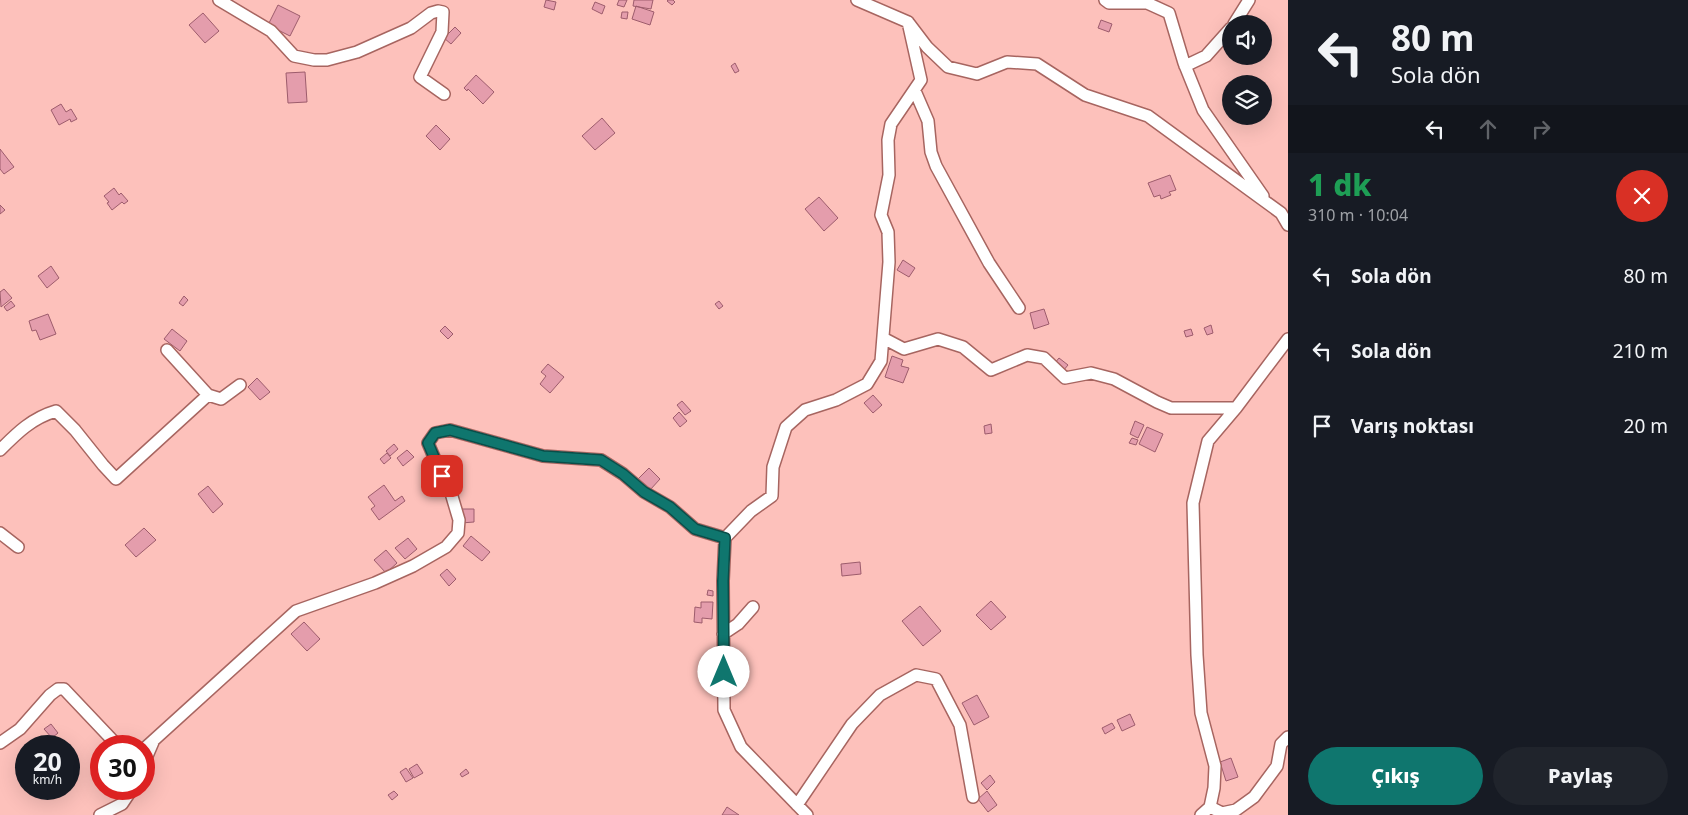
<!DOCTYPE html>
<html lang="tr">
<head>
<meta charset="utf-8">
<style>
	body { margin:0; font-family:"Noto Sans",sans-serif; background:#20242c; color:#f1f3f6; height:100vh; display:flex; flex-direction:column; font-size:19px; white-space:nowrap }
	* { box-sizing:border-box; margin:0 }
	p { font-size:16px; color:#9ea1a6 }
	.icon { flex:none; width:28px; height:28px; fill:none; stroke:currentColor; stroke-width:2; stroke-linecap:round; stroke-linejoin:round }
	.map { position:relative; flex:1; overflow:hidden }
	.drawer { display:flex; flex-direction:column; background:#171b24; width:400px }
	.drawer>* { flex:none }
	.banner { background:#171b24; color:#f1f3f6; overflow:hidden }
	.tools { position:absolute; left:1222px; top:15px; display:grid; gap:10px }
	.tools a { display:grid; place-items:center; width:50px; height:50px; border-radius:50%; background:#171b24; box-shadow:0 5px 20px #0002; font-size:25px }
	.speed { position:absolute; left:15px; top:735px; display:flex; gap:10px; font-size:25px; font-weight:700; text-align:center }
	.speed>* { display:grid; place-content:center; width:65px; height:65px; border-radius:50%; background:#171b24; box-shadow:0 5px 20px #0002; line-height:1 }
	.speed small { font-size:12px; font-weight:400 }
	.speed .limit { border:8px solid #d22; background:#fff; color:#111 }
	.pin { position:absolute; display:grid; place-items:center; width:42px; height:42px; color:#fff; margin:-21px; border-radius:10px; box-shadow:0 2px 8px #0006 }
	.me { position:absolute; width:55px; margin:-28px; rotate:0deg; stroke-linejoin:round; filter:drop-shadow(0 0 4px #0008) }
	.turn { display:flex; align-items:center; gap:18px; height:105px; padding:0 20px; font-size:22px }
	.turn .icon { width:65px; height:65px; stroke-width:2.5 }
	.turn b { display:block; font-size:35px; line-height:42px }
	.lanes { display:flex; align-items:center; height:48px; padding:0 20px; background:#0003; justify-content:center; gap:25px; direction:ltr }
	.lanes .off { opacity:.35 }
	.round { display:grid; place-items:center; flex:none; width:52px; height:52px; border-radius:26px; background:#20242c }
	.summary { display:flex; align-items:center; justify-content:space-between; height:85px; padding:0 20px }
	h1 { font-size:30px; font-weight:800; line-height:38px; color:#1e9e55 }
	.cta { display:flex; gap:10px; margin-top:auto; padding:10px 20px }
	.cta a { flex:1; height:58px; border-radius:30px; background:#0f766e; color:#fff; font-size:20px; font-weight:800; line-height:58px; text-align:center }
	.cta a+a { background:#20242c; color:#f1f3f6 }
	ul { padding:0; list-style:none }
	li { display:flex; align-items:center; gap:15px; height:75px; padding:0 20px }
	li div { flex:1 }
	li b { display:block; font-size:19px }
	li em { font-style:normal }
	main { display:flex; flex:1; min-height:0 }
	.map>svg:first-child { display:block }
	.building { fill:#e49dac; stroke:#9d5c6c }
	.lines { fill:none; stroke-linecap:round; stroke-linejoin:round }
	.minor-casing { stroke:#a76560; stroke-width:14 }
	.minor { stroke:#fff; stroke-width:11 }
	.route-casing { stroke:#0a4d48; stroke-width:12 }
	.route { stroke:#0f766e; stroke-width:9 }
</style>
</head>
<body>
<main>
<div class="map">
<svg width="1288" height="815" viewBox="0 0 1288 815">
	<rect width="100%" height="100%" fill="#fdc1bb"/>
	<path class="building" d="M546 0 556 2 554 10 544 7Z
		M619 0H627L624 7 617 5Z
		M634 0H653L651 9 633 6Z
		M668 0H673L675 2 672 5 667 1Z
		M595 2 605 6 602 14 592 9Z
		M278 5 300 16 290 36 268 25Z
		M636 6 654 12 650 25 632 19Z
		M622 12H628L627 19 621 18Z
		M203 13 219 31 205 43 189 25Z
		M1101 20 1112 24 1109 32 1098 28Z
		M455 27 461 33 451 44 444 38Z
		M735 63 739 71 735 73 731 66Z
		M305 72 307 102 288 103 286 73Z
		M476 75 494 92 483 104 468 89 467 91 464 88Z
		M61 104 66 112 71 109 77 119 71 122 70 119 59 125 51 110Z
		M602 118 615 133 595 150 582 136Z
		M436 125 450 139 440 150 426 136Z
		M0 149 14 167 4 174 0 169Z
		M1170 175 1176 190 1169 192 1171 195 1161 199 1160 195 1154 197 1148 183Z
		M114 188 119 195 121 193 128 201 124 204 122 202 112 210 107 203 109 202 104 196Z
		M819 197 838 218 824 231 805 209Z
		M0 205 5 210 0 214Z
		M903 260 915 268 909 277 897 270Z
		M51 266 59 278 47 288 38 276Z
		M4 289 12 298 1 307 0 292Z
		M184 296 188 300 183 306 179 303Z
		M11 301 15 306 7 311 4 307Z
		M719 301 723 306 719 309 715 304Z
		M1044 309 1049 324 1034 329 1030 313Z
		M48 314 56 334 40 340 36 330 32 331 29 321Z
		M1211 325 1213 333 1207 335 1204 328Z
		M445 326 453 334 448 339 440 331Z
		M172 329 187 341 180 351 164 339Z
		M1191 329 1193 335 1186 337 1184 331Z
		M892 356 903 360 901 366 909 368 903 383 885 377Z
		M1059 358 1068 365 1063 371 1054 364Z
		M548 364 564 377 550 393 540 384 546 376 541 372Z
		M257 378 270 392 260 400 248 387Z
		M873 395 882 405 873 413 864 403Z
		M682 401 691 411 685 415 677 405Z
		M679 412 687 421 680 427 673 418Z
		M1135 421 1144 425 1138 438 1130 434Z
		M991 424 992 433 985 434 984 426Z
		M1147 427 1163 434 1155 452 1139 444Z
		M1132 438 1138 440 1136 445 1129 443Z
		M394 444 398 449 390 456 386 451Z
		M407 450 414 457 403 466 397 458Z
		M387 453 391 458 384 464 380 459Z
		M649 468 660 479 650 490 638 479Z
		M384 485 395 501 402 496 405 501 379 520 371 509 375 506 368 497Z
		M208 486 223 504 213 513 198 494Z
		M461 509H474V522L461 523Z
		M144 528 156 540 136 557 125 545Z
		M471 536 490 552 482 561 463 546Z
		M408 538 417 549 405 559 395 548Z
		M386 550 397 563 386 573 374 560Z
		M860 562 861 574 842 576 841 564Z
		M447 569 456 579 449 586 440 575Z
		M708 590 713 591V596L707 595Z
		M991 601 1006 617 991 630 976 615Z
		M701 602H713L712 619 702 618V623L694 622 695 607 701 608Z
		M920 606 941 631 923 646 902 621Z
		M304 622 320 639 307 651 291 634Z
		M977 695 989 717 974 725 962 703Z
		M1130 714 1135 725 1122 731 1117 720Z
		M1112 723 1115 728 1105 734 1102 728Z
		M51 724 58 733 52 738 44 729Z
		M1231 758 1238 777 1226 781 1220 762Z
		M417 764 423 773 414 778 409 769Z
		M406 768 413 778 406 782 400 772Z
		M466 769 469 773 462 777 460 774Z
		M990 775 995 782 987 790 981 783Z
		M394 791 398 795 392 800 388 795Z
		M987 791 997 805 988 812 978 799Z
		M727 807 739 815H722Z"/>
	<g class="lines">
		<defs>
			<path id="minor" d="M219 0 271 31 294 56 314 60H327L357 52 411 28 431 13 438 11 443 12 442 32 420 77 444 94
				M857 0 908 22 927 47 948 67 977 74 1007 62 1037 64 1085 95 1148 116 1281 213 1288 225
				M1105 0 1109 3H1147L1169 13 1184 63 1203 110 1263 196
				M1234 24 1249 0
				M1185 66 1206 56 1231 28
				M915 91 928 121 931 152 936 166 989 263 1019 308
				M883 338 904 349 938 339 963 347 991 370 1027 355 1044 358 1065 378 1091 373 1114 379 1157 402 1171 408H1236
				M208 395 221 399 240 385
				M0 450C17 433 32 418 56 411L75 430 103 465 116 479 208 395 167 350
				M0 533 18 547
				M723 634 738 624 753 607
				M0 743 20 729 50 695 58 689H64L118 746
				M144 749 296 611 375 583 413 566 446 547 458 533 459 520 451 493 442 476 428 443 435 433 450 430 543 456 601 460 623 474 644 492 670 507 695 529 725 538
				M144 763 153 742
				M797 805 852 724 880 695 916 675 936 679 960 725 973 797
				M1210 807 1214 788 1215 766 1201 713 1197 655 1193 503 1208 441 1236 408 1288 339
				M100 815 122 804 132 789
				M807 815 741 747 724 710 723 581 725 538 751 511 772 496 773 467 786 427 805 410 836 400 867 384 881 361 889 262 888 232 881 215 889 175 888 140 891 124 921 80 908 22
				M1201 815 1210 807 1222 813 1236 810 1254 797 1277 766 1281 744 1288 737"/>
		</defs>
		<use href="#minor" class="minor-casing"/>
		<use href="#minor" class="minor"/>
	</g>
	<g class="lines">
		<defs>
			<path id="route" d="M442 476 428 443 435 433 450 430 543 456 601 460 623 474 644 492 670 507 695 529 725 538 723 581 724 672"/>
		</defs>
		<use href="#route" class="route-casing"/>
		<use href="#route" class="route"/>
	</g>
</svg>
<div class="tools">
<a><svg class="icon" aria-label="sound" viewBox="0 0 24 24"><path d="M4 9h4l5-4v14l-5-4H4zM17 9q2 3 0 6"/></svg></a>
<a><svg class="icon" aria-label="layers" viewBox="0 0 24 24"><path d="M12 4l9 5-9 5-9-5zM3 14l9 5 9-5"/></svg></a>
</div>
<div class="speed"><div>20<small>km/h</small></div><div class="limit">30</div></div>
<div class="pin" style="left:442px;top:476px;background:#d93025"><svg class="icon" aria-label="arrive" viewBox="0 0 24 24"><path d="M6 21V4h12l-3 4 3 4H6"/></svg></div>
<svg class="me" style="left:724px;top:672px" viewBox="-20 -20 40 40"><circle r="19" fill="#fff"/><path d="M0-13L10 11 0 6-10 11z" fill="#0f766e"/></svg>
</div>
<section class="drawer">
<div class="banner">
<div class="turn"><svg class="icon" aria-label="left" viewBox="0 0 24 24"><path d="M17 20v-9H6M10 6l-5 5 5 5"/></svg><div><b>80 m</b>Sola dön</div></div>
<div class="lanes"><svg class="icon" aria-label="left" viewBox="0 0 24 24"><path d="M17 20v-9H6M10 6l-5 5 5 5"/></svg><svg class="icon off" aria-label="ahead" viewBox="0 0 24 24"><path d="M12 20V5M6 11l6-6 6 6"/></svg><svg class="icon off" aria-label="right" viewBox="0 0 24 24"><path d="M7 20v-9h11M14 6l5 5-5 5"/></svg></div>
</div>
<div class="summary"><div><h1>1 dk</h1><p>310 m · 10:04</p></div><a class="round" style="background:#d93025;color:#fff"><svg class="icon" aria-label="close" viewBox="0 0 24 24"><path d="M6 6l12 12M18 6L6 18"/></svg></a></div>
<ul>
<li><svg class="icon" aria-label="left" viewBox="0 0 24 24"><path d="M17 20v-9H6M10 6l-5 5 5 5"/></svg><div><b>Sola dön</b></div><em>80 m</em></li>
<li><svg class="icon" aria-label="left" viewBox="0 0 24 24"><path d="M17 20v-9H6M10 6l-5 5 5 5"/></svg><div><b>Sola dön</b></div><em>210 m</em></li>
<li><svg class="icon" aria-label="arrive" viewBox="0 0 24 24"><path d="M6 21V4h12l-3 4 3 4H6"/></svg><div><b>Varış noktası</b></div><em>20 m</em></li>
</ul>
<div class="cta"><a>Çıkış</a><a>Paylaş</a></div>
</section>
</main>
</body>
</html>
